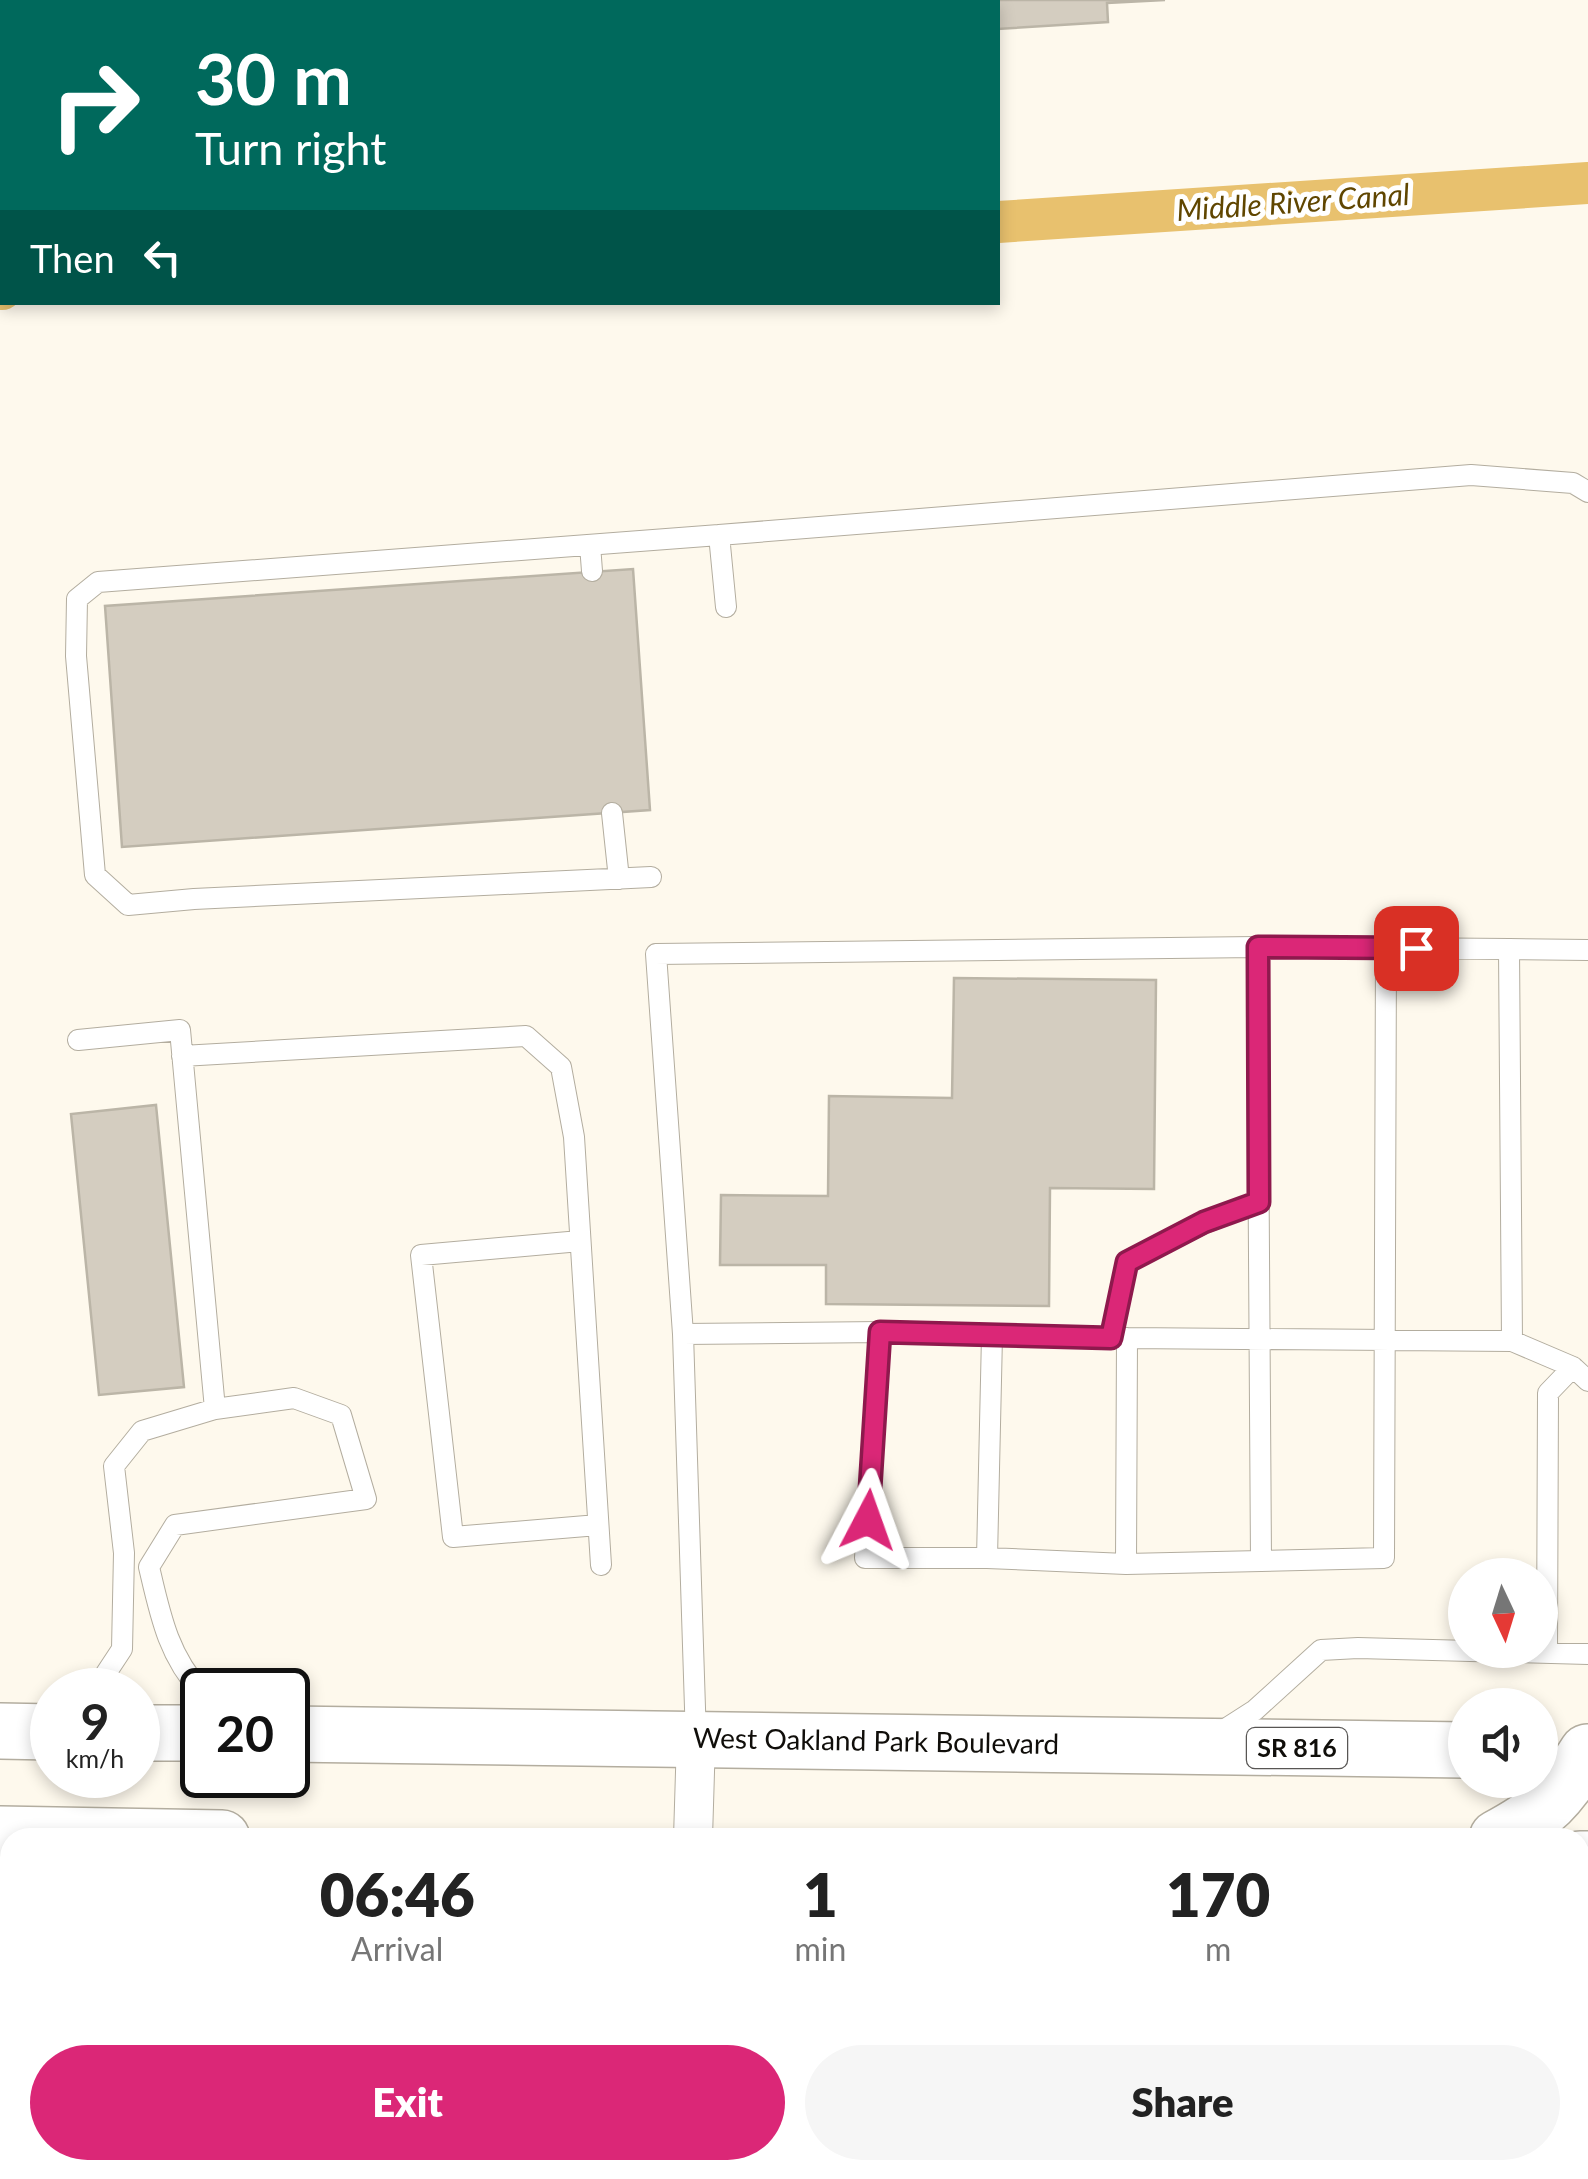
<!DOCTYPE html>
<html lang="en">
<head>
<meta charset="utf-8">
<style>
	body { margin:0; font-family:Lato,sans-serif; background:#f6f6f6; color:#222; height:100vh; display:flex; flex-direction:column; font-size:38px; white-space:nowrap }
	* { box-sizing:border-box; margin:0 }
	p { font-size:32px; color:#767676 }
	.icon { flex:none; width:55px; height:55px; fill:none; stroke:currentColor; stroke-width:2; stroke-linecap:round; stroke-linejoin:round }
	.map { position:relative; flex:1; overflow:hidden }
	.panel { position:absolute; left:0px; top:1828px; width:1590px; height:352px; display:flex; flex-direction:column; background:#fff; border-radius:30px 30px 0 0; box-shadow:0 5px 15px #0003 }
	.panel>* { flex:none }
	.banner { position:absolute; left:0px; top:0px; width:1000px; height:305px; box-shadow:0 5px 15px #0003; background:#00695c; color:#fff; overflow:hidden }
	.needle { width:65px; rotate:176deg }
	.fabs { position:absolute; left:1448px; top:1558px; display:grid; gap:20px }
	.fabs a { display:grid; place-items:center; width:110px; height:110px; border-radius:50%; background:#fff; box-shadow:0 5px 15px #0003; font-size:50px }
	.speed { position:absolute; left:30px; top:1668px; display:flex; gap:20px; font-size:50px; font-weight:700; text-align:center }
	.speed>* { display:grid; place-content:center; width:130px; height:130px; border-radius:50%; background:#fff; box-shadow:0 5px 15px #0003; line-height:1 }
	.speed small { font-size:25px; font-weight:400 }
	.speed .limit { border:5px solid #111; border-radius:15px; background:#fff; color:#111 }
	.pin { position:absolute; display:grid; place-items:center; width:85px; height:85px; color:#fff; margin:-42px; border-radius:20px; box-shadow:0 5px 15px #0006 }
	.me { position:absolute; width:110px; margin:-55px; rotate:4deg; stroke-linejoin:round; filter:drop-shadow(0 0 8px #0008) }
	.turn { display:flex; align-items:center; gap:35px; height:210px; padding:0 30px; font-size:45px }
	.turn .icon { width:130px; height:130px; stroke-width:2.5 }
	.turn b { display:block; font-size:70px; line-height:85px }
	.then { display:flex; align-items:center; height:95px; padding:0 30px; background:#0003; gap:20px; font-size:38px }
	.eta { display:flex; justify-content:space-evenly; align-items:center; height:170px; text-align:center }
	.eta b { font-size:60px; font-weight:800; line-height:70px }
	.action { display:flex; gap:20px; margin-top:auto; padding:20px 30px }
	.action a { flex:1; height:115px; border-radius:60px; background:#db2777; color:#fff; font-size:40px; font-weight:800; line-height:115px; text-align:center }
	.action a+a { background:#f6f6f6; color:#222 }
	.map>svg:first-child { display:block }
	.built { fill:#fbf1dc }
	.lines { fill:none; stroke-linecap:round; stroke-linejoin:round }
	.canal { stroke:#e8c16e; stroke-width:42 }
	.building { fill:#d4cdc0; stroke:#bbb5a7; stroke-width:2.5 }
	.lane-casing { stroke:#b3ad9f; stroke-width:22 }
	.street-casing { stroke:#b3ad9f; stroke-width:40 }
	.primary-casing { stroke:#b3ad9f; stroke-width:58 }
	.lane { stroke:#fff; stroke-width:20 }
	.street { stroke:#fff; stroke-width:38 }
	.primary { stroke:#fff; stroke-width:55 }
	.route-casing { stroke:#8e194d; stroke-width:25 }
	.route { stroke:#db2777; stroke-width:18 }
	.labels { text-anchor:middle; stroke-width:10; stroke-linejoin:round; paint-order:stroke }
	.shield { fill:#fff; stroke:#585654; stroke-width:2.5 }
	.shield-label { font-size:25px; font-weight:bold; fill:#100e0a }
	.street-label { font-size:28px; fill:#100e0a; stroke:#fff }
	.water-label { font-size:30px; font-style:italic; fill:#604600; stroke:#fff }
</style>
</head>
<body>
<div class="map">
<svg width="1588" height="2179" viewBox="0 0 1588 2179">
	<rect width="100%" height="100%" fill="#fef9ed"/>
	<path class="built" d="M1588 2079V2179H1309V2170H1580V2082Z"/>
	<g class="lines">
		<path class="canal" d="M998 222 1588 183
			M0 289H2"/>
	</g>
	<path class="building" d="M789 0H1165L1107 3 1108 22 998 29V2Z
		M633 569 650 810 122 847 105 606Z
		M954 978 1156 980 1154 1189 1050 1188 1049 1306 826 1304V1265H720L721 1195 828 1196 829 1096 952 1098Z
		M156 1105 184 1387 99 1395 71 1114Z
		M305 2170 451 2172 457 2179H305Z"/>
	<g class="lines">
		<defs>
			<path id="lane" d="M590 545 592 571
				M726 607 719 535 1471 475 1573 483 1588 492
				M612 813 619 879
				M651 877 194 899 128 905 95 875 76 656 77 599 98 582 719 535
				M1386 948 1384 1558 1261 1561 1257 947 1509 949 1512 1341 1573 1367 1588 1381
				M1509 949 1588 950
				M78 1040 180 1030 215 1409
				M182 1056 526 1036 561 1067 574 1137 601 1565
				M580 1241 421 1255 453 1537 598 1525
				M683 1334 656 954 1257 947
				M1111 1338 1127 1262 1205 1223 1259 1202
				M1127 1338 992 1336 987 1558 1126 1564 1127 1338 1512 1341
				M987 1558H865L881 1332 992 1336
				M1126 1564 1261 1561
				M1547 1653 1548 1393 1573 1367
				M95 1690 122 1649 124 1553 114 1466 142 1431 215 1409 294 1398 341 1415 366 1499 175 1525 149 1567C160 1614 168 1656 202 1692
				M1216 1735 1255 1710 1321 1650 1358 1648 1588 1654
				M696 1739 683 1334 881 1332
				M1588 1981V1995
				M1580 2157 1588 2153
				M573 2170 576 2179
				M874 2170V2179
				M918 2170 957 2179
				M1082 2170V2179
				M1210 2170V2179
				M1479 2170 1482 2179
				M228 2179V2170
				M981 2179 1011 2170
				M1538 2179 1555 2170"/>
			<path id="street" d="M693 1838 696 1739
				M695 2170V2179"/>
			<path id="primary" d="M0 1731 52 1732
				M138 1733H202
				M288 1734 1465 1750
				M0 1834 222 1838
				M1497 1838C1547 1811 1557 1799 1587 1752
				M1580 1859H1588"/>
		</defs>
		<use href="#lane" class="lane-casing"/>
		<use href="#street" class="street-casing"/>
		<use href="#primary" class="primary-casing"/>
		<use href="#lane" class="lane"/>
		<use href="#street" class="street"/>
		<use href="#primary" class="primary"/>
	</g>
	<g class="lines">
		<defs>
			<path id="route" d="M868 1520 880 1332 1111 1338 1127 1262 1204 1222 1259 1202 1258 947 1416 948"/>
		</defs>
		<use href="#route" class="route-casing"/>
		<use href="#route" class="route"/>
	</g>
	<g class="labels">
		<rect class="shield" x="1247" y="1728" width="100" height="40" rx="8"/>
		<g class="shield-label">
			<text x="1297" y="1757">SR 816</text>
		</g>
		<g class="street-label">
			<text transform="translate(876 1741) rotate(1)" y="10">West Oakland Park Boulevard</text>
		</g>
		<g class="water-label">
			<text transform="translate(1293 203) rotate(-4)" y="10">Middle River Canal</text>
		</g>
	</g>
</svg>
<div class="fabs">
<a><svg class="needle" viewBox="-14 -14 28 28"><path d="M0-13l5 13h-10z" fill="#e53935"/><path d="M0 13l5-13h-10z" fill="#767676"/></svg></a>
<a><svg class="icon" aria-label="sound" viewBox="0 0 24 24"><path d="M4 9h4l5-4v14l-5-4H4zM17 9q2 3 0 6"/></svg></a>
</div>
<div class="speed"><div>9<small>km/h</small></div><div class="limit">20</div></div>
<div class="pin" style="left:1416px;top:948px;background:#d93025"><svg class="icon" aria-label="arrive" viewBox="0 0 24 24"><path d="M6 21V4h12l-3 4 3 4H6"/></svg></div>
<svg class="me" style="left:868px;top:1520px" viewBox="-20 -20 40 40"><path d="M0-17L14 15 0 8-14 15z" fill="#db2777" stroke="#fff" stroke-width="4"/></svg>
<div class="banner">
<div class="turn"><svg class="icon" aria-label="right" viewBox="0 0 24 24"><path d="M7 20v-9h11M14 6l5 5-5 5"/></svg><div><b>30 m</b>Turn right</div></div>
<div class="then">Then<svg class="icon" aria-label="left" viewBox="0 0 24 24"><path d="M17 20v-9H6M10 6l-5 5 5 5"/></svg></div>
</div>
<section class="panel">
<div class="eta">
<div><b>06:46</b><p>Arrival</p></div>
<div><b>1</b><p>min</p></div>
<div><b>170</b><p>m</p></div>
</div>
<div class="action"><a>Exit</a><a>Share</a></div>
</section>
</div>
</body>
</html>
